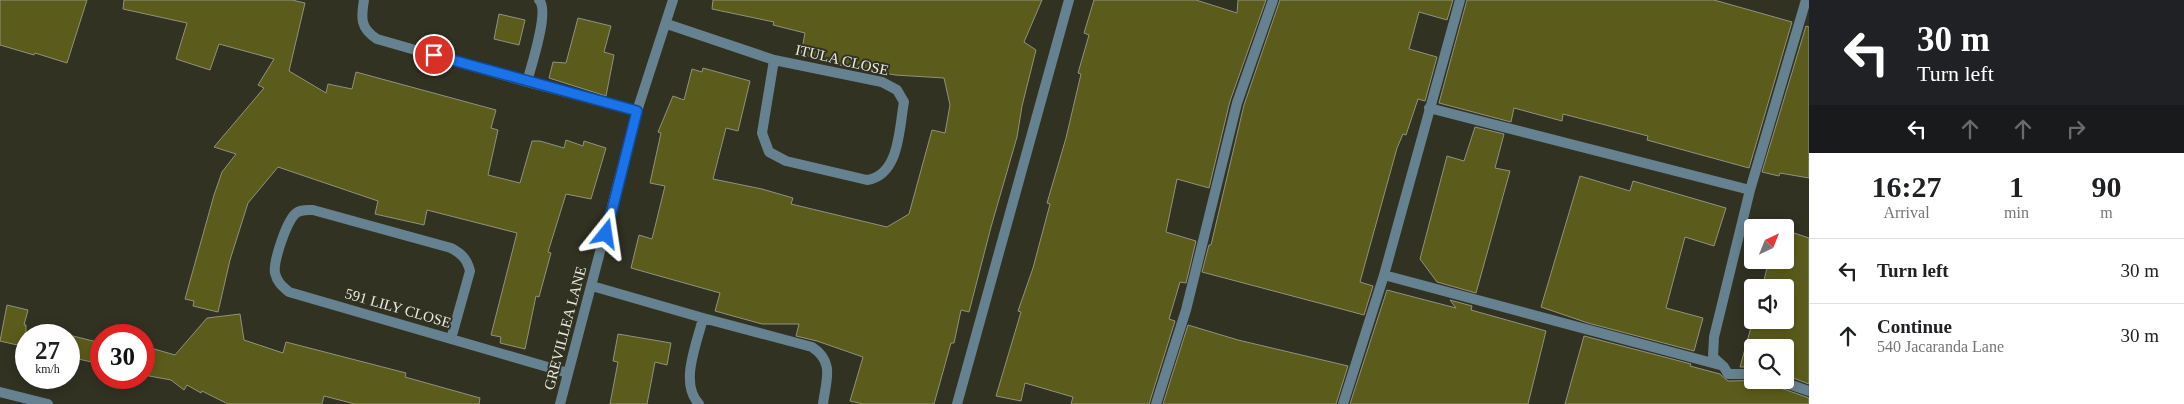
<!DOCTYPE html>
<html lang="en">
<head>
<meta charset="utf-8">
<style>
	body { margin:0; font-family:"Times New Roman",serif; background:#f2f2f2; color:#202124; height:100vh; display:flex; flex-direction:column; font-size:19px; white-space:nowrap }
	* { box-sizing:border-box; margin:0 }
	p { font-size:16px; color:#757577 }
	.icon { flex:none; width:28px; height:28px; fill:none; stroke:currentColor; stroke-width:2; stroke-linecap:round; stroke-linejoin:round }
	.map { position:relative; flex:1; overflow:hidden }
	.panel { display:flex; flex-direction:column; background:#fff; width:375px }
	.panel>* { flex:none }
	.guide { background:#202124; color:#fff; overflow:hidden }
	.needle { width:32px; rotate:43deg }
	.controls { position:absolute; left:1744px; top:219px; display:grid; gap:10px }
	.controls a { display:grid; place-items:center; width:50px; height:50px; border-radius:5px; background:#fff; box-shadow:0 2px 12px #0003; font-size:25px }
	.speed { position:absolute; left:15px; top:324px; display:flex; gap:10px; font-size:25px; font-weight:700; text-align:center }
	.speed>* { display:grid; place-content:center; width:65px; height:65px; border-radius:50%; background:#fff; box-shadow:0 2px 12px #0003; line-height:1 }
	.speed small { font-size:12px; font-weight:400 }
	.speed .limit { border:8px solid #d22; background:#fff; color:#111 }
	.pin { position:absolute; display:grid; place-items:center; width:42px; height:42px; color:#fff; margin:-21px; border:2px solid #fff; border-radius:50%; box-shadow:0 1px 5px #0007 }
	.me { position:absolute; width:55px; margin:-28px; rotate:15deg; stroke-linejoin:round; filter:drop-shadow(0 0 4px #0008) }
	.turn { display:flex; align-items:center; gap:18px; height:105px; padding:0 25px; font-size:22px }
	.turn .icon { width:65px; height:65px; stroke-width:2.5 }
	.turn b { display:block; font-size:35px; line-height:42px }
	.lanes { display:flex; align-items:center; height:48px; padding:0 25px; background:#0003; justify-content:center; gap:25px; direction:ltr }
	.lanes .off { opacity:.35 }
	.eta { display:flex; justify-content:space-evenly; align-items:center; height:85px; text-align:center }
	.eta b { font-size:30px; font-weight:700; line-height:35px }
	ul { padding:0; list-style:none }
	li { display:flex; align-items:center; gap:15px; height:65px; padding:0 25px; border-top:1px solid #e0e0e0 }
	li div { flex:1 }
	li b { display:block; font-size:19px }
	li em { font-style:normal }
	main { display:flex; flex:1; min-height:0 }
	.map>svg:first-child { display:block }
	.building { fill:#5b5c1b; stroke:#90927f }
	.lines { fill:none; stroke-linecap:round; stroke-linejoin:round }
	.minor { stroke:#668291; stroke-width:10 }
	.route-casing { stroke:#114b97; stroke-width:12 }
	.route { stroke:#1a73e8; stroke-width:9 }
	.labels { text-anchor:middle; stroke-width:4; stroke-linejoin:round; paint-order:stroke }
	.street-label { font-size:15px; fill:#e9eadf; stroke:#313222 }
</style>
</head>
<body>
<main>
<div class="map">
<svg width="1809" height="404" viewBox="0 0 1809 404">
	<rect width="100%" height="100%" fill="#313222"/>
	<path class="building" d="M0 0H87L67 63 35 53 34 55 0 45Z
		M124 0H292L305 3 289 71 326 93 328 84 352 89 356 72 496 110 491 128 498 130 488 175 520 183 532 141H540L564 148 566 140 583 146 584 141 606 148 591 199 566 194 548 252 551 253 539 297 536 296 525 349 500 343 501 337 491 335 517 233 427 210 424 225 375 214 378 201 278 167 248 203 230 260 218 312 193 306 194 301 185 299 214 195 222 172 236 154 214 147 264 88 258 85 274 59 219 44 210 70 176 59 187 23 123 9Z
		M713 0H1042L1024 42 1036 50 1022 106 1017 137 991 227 969 312 961 310 954 343H951L934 404H863L850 401 863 357 817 341 796 336 799 324H762L715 311 720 293 631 268 639 235 652 239 665 186 650 183 661 133 658 132 673 96 684 100 692 69 702 72 703 68 750 81 738 131 726 128 713 179 762 189 793 198 791 204 887 227 909 214 932 130 945 133 950 105 944 78 895 75 855 67 854 69 801 54 805 33 773 25 774 22 712 9Z
		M1094 0H1196L1237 13 1238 0H1266L1230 101 1209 188 1177 179 1166 232 1196 241 1186 283 1180 282 1169 319 1175 321 1149 404H1071L1073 397 1025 383 1021 401 996 396 1021 312 1018 311 1033 268 1050 204 1047 203 1066 138 1081 74 1078 73 1089 35 1084 33Z
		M1280 0H1453L1447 20 1419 12 1409 49 1437 57 1425 101 1418 99 1406 135 1403 134 1397 148 1360 282 1373 286 1364 315 1202 272 1209 245H1211L1244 105Z
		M1467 0H1714L1792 22 1749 168 1647 140 1648 136 1563 114 1562 121 1514 108 1511 122 1439 103Z
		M499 14 525 20 519 45 494 39Z
		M578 18 611 26 604 52 614 55 606 96 549 78 553 62 566 63Z
		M1806 26 1809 27V178L1780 173 1779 176 1762 172Z
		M1475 127 1504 134 1495 168 1510 171 1476 293 1437 282 1420 259 1447 156 1464 161Z
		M1580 176 1630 191 1633 181 1726 208 1714 246 1685 237 1666 308 1703 318 1694 351 1588 323 1541 307Z
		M1785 230 1809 238V384L1785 375V348H1752V367H1740L1753 320H1785V288H1762L1769 260H1785Z
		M1387 290 1456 308 1450 300 1472 306 1471 310 1546 331 1528 404H1350Z
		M7 305 28 310 24 325H26V347L0 341Z
		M240 314 244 340 283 353 286 342 406 373 405 377 480 398 479 404H355L324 396 322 404H228L202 391 201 393 187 385 184 390 171 380 144 375V346L175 355 207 318Z
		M1188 325 1238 340 1348 366 1336 404H1163Z
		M618 334 671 343 667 365 655 362 647 404H610L618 362 613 361Z
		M69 335 101 343V364L69 357Z
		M1584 336 1691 364 1690 366 1720 374 1728 381 1770 380 1775 386 1809 398V404H1565Z"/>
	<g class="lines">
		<path class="minor" d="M364 0C361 18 360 28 377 39L527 82C531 66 550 11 539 0
			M667 24 774 60 882 82 897 90 904 102C899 128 900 175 867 180L786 161 769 152 762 133 774 60
			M527 82 637 111
			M1429 108 1750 190 1714 337 1713 357 1724 367 1728 374H1752
			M1750 190 1806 0
			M1384 275 1720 365
			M592 286 703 318 812 347C835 362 826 380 823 404
			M451 339 470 271C467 259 462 254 451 248L313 210C307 210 300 209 295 214 286 223 273 262 275 273 277 282 282 286 289 292L568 373
			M1777 380 1809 391
			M0 392 48 404
			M560 404 637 111 673 0
			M699 404C679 383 697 344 703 318
			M957 404 1069 0
			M1156 404 1186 310 1237 103 1273 0
			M1343 404 1384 275 1460 0"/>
	</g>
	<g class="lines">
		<defs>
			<path id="route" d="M434 55 637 111 606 234"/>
		</defs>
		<use href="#route" class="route-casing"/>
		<use href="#route" class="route"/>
	</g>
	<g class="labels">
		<g class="street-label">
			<text transform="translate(842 60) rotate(13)" y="5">ITULA CLOSE</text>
			<text transform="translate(398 308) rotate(16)" y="5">591 LILY CLOSE</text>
			<text transform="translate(565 328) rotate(-75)" y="5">GREVILLEA LANE</text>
		</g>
	</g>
</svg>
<div class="controls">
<a><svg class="needle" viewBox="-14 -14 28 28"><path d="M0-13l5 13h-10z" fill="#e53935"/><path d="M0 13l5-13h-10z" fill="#757577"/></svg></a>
<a><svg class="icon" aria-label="sound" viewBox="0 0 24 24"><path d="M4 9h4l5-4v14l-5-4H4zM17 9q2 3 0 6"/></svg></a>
<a><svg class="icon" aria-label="search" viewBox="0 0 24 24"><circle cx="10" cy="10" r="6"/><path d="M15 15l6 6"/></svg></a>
</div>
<div class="speed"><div>27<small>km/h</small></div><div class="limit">30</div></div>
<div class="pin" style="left:434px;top:55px;background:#d93025"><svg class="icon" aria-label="arrive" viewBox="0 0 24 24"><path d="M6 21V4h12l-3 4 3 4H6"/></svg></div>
<svg class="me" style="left:606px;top:234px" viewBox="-20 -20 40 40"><path d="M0-17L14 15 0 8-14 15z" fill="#1a73e8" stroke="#fff" stroke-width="4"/></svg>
</div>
<section class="panel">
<div class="guide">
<div class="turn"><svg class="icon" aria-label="left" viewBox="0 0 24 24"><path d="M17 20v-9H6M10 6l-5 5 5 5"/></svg><div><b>30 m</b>Turn left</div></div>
<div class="lanes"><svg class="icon" aria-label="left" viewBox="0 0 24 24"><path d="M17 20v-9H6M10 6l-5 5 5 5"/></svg><svg class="icon off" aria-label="ahead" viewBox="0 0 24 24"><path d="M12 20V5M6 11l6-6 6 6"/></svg><svg class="icon off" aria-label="ahead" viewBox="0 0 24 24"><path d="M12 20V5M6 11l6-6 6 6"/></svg><svg class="icon off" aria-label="right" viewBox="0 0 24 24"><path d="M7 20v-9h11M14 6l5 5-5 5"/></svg></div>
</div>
<div class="eta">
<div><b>16:27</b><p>Arrival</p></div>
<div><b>1</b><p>min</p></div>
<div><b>90</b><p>m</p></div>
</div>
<ul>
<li><svg class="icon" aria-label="left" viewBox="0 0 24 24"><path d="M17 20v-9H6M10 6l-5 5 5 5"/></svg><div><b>Turn left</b></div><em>30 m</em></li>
<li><svg class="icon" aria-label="ahead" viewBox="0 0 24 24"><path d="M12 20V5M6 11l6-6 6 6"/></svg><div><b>Continue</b><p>540 Jacaranda Lane</p></div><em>30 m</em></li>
</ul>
</section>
</main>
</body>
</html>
